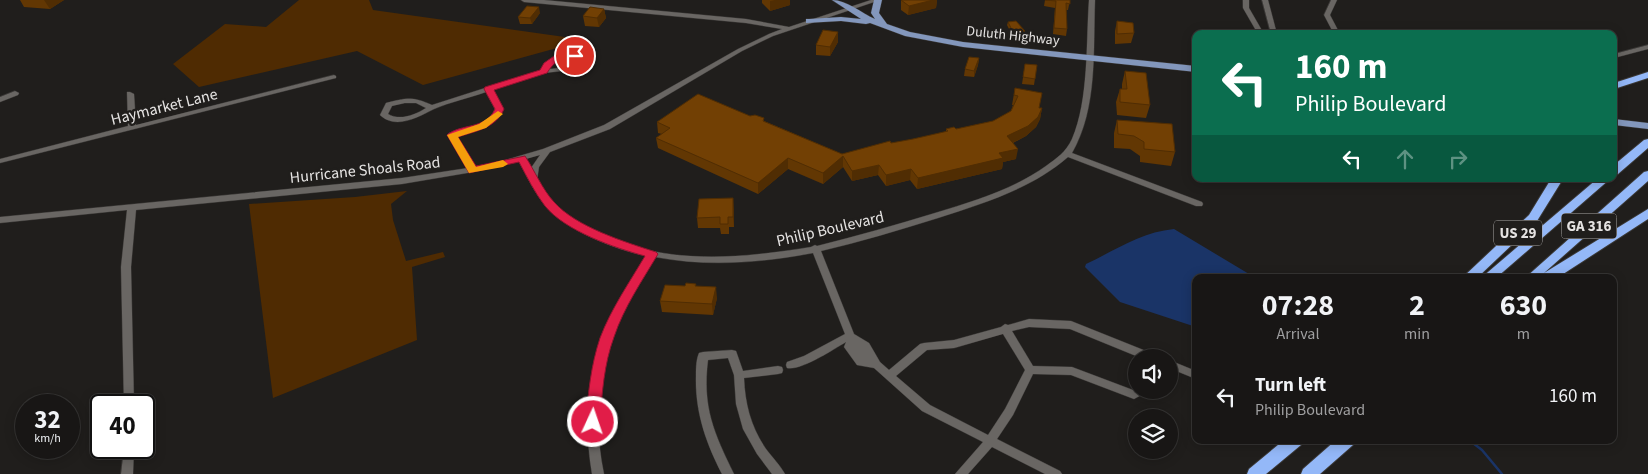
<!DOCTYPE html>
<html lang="en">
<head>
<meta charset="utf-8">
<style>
	body { margin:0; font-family:"Source Sans 3",sans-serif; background:#211f1e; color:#f1f3f6; height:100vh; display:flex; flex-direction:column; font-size:19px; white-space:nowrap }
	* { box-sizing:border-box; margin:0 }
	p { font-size:16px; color:#9f9fa0 }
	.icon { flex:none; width:28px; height:28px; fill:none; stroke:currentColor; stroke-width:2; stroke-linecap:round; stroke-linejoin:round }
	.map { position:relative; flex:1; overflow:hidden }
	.side { position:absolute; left:1192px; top:274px; width:425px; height:170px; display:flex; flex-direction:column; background:#181615; border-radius:10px; box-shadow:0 2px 12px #0003,0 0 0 1px #363534 }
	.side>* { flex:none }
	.banner { position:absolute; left:1192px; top:30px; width:425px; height:152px; border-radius:10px; box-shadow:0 2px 12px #0003,0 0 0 1px #363534; background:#0b6e4f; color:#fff; overflow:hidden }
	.buttons { position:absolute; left:1128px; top:349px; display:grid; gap:10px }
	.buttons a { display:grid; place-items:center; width:50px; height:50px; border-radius:50%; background:#181615; box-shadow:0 2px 12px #0003,0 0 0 1px #363534; font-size:25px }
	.speed { position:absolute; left:15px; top:394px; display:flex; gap:10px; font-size:25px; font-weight:700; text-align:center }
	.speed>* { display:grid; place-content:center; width:65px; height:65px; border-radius:50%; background:#181615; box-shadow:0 2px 12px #0003,0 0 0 1px #363534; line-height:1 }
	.speed small { font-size:12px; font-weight:400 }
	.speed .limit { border:2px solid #111; border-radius:8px; background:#fff; color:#111 }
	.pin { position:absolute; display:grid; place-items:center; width:42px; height:42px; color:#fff; margin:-21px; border:2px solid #fff; border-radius:50%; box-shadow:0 1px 5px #0007 }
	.me { position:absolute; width:55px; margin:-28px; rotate:3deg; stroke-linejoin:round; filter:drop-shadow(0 0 4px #0008) }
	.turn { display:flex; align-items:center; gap:18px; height:105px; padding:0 20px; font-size:22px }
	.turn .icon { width:65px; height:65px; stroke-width:2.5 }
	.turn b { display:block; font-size:35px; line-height:42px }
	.lanes { display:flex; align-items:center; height:48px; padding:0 20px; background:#0003; justify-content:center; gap:25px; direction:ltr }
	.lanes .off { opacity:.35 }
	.eta { display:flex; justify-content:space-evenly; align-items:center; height:85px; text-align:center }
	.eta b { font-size:30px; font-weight:700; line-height:35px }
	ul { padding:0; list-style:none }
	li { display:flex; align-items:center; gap:15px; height:75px; padding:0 20px }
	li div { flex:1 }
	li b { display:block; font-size:19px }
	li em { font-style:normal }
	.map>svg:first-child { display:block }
	.green { fill:#4f2b02 }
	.water { fill:#1a3467 }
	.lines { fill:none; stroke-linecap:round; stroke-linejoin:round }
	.stream { stroke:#1a3467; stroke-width:2.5 }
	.minor-casing { stroke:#3a3836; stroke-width:1 }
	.major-casing { stroke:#3a3836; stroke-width:1 }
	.highway-casing { stroke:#3a3836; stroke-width:2 }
	.minor { fill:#696663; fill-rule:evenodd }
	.major { fill:#8397bc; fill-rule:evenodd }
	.highway { fill:#94b8f8; fill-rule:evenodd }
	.wall { fill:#623703 }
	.shaded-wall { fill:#502d03 }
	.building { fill:#724004; stroke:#502d03 }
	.route { fill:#e11d48; stroke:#92132f }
	.slow { fill:#f59e0b }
	.labels { text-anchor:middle; stroke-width:5; stroke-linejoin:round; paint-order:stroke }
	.far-street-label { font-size:14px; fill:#e5e3e2; stroke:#201e1c }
	.shield { fill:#201e1c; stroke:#aaa8a7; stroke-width:1 }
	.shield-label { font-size:15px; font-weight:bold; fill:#e5e3e2 }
	.street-label { font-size:16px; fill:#e5e3e2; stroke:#201e1c }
</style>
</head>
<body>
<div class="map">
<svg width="1648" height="474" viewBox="0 0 1648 474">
	<rect width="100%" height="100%" fill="#201e1c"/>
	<path class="green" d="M299 0H369L373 10 586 40 423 85 357 51 199 87 173 64 225 24 266 27Z
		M407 191 391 204 393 220 406 261 443 252 445 257 412 267 417 340 273 398 249 204 355 197Z"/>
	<path class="water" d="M1174 229 1254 277 1196 278V327L1120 302 1085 267 1086 264C1114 251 1141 232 1174 229Z"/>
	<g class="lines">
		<path class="stream" d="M1469 440 1482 450 1502 474"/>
		<defs>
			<path id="minor" d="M521 0H544L746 19 789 27 871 0H880L773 36 742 51 610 129 550 152 539 167 537 180C555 212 580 227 614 239 623 242 631 246 639 248 696 263 754 256 811 247L815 245 817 246C857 236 896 225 935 213 974 201 1012 190 1046 166 1057 158 1066 152 1072 139 1089 100 1086 42 1089 0H1095C1093 50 1098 108 1072 153L1202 202 1203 204 1202 206H1196L1068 157C1031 189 984 203 938 218 899 230 860 242 821 251L854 334 869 343 880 362 889 370 920 344 924 343 954 340 1001 327 1005 324 1008 325 1029 319 1071 321 1156 355 1157 358H1141L1070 329 1029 327 1012 331 1033 366 1072 367 1133 390 1136 388V390H1146L1145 393 1134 399 1071 375 1033 374 1013 415 997 439 1060 471 1062 474H1045L992 447 968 474H955L983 442 922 411 874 368 857 365 844 347 846 342C834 349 801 371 787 368L786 365 787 362 804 356 845 334 813 253C760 263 708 267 655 257 643 277 630 296 620 317 597 366 593 421 604 474H592C583 421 587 365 611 315 621 295 635 275 647 256 616 250 568 231 547 207 535 194 527 177 519 161L473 172 402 184 136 210 131 267 134 405H124L121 267 127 210 0 223V217L402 178 468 168 448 135 449 133C466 129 487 127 495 109L486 92C469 98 450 102 434 109 418 117 396 130 380 115L386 103C406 98 412 96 432 105L541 70C551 58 568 45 582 59L579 65 571 70 544 73 492 90 503 109C494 129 475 131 457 136L475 167 492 164 543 149 604 125 738 49 769 34 782 29 746 23 524 2ZM568 56 575 59C569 68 559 68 549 69L555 61ZM405 103H416L426 108C415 115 400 121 388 114L392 106ZM540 155 531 168 526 159ZM1003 334 1025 370 1005 409 988 435 930 405 896 376 927 350 954 348Z
				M1243 0H1249V8L1264 34H1258L1243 8Z
				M1262 0H1268L1277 34H1271Z
				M1331 0H1337L1330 15 1340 34H1334L1324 15Z
				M1648 45V49L1614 58V54Z
				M334 75 336 76V78L0 163V159L128 126 127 92H130L134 94 136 125Z
				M15 91 19 93 18 95 0 102V97Z
				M732 350 736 351 743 371 778 366 782 367 783 370 782 373 778 374 744 378C745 404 751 427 766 449 772 457 780 465 785 474H772L757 454 743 429 736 404 734 375 728 358 708 360C702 407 714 433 734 474H722C706 443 695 412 696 376 696 369 696 360 699 353L703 352Z
				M1169 360 1196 371V379L1169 368Z
				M124 448H134L133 474H121Z"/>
			<path id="major" d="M832 0C847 0 861 13 875 19L871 13 874 0H882L879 13 887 24 910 32 963 42 1196 66V72L963 47 905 36 870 23 866 24 841 21 806 23V19H809L841 17 861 19Z
				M1614 119 1648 123V129L1614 125Z"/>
			<path id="highway" d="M1648 72V78L1614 89V83Z
				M1648 139V148L1618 174H1614V165L1644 140Z
				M1648 171V181L1544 273 1648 209V219L1557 278H1541L1542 276 1525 278 1644 172Z
				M1551 179H1563L1537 221 1477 278H1462L1529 215Z
				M1597 179H1610L1496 278H1481Z
				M1284 440H1303L1301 445 1266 474H1247L1249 469Z
				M1336 440H1355L1353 445 1320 474H1301L1303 469Z"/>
		</defs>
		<use href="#minor" class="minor-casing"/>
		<use href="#major" class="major-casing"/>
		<use href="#highway" class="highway-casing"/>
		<use href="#minor" class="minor"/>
		<use href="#major" class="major"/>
		<use href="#highway" class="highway"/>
	</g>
	<path class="wall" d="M20 0H64L50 9 24 7Z
		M762 0H790V5L770 11 762 3Z
		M901 0H937L936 8 908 15 901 10Z
		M1045 0H1070L1068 10H1066L1067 29 1066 36 1053 34 1055 8 1044 6Z
		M604 9 606 18 599 27 585 26 583 16Z
		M540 13 532 24H520L518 17Z
		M1117 21 1134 33 1131 43 1115 44V31Z
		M1008 22 1025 31 1024 34 1012 35 1007 25Z
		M838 32V42L830 56 816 55V45Z
		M979 58 978 65 974 77 964 76 965 69Z
		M1025 64 1037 65 1034 85 1022 84Z
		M1125 71 1150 105 1146 118 1117 115 1116 102 1120 89H1122V84Z
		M1015 88 1039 108H1042L1040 119 1036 127 1026 136 1013 143 1016 159 1003 162 1002 169 917 189 910 180 886 186 878 175 852 181 843 167 823 184 788 169 758 194 658 148 656 138 662 134 658 133 657 122 750 116 764 118V121L842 154 946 132V129H956L993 121 1011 111 1013 105H1012Z
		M1117 120 1175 152 1171 166 1140 162V156L1130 149 1114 148V133Z
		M734 209V227H729V234H721L720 228H698L697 218Z
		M696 284V286L717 298 713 315 662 312 660 301 685 286Z"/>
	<path class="shaded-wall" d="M44 0H64L50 9Z
		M775 0H790V5L770 11V1Z
		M933 0H937L936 8 908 15 909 6Z
		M539 7 540 13 532 24 530 18Z
		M604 9 606 18 599 27 597 18Z
		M838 32V42L830 56V47Z
		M979 58 978 65 974 77V71Z
		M1042 108 1040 119 1036 127 1026 136 1006 146 1007 136Z
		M1018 149 1016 159 1003 162 1002 169 917 189 918 178 999 153Z
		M843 156V167L823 184V173Z
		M788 158V169L758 194V183Z
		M879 165 878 175 852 181V171Z
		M911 169 910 180 886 186V175Z
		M733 198 734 209V227L733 217Z
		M716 287 717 298 713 315 712 304Z"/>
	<path class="building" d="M901 0H933L909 6Z
		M1045 0H1070V4L1066 3 1067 29 1054 28 1056 1Z
		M527 6 539 7 530 18 518 17Z
		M590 7 604 9 597 18 583 16Z
		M1016 21 1025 31 1013 32 1008 22Z
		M1117 21 1133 23 1134 33 1117 34Z
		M823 30 838 32 830 47 816 45Z
		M969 57 979 58 974 71 965 69Z
		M1025 64 1037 65 1035 79 1023 77Z
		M1125 71 1146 73 1150 105 1120 102V89H1127Z
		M1015 88 1042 93 1039 108H1042L1038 117 1028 126 1007 136 1018 149 999 153 1003 158 918 178 911 169 886 175 879 165 852 171 843 156 823 173 788 158 758 183 656 138 670 128 657 122 698 94 750 116 755 115 764 118 763 121 842 154 890 141 891 143 913 139 948 131 946 129 954 127 956 129 993 121 1011 111 1018 96 1014 95Z
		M1117 120 1172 124 1175 152 1144 149V142L1134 136 1118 134Z
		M733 198V217H728V224H720V217L697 218 699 199Z
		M686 283 696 284 695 286 716 287 712 304 660 301 665 285 685 286Z"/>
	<path class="route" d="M557 54 575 53 580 56C568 64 560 52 547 73L494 90 504 109C496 128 476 131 458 137L476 166 525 156C535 171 542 189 554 202 576 227 625 242 656 252L658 254C642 281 624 307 614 337 604 364 602 393 600 422L598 426H588L586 422C588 393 591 365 600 338 611 309 629 283 645 256 615 248 565 231 545 206 535 193 527 177 519 162L469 173 447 135C461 123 486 130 495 109L484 89 485 87 540 70 544 63Z"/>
	<path class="slow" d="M498 111 503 114 486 128 458 137 476 167 503 160 508 164 503 167 469 173 447 135 479 124Z"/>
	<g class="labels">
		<g class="far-street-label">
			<text transform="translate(1013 35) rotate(6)" y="5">Duluth Highway</text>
		</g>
		<g class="shield">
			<rect x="1561.5" y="213.5" width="55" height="25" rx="4"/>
			<rect x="1494" y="220.5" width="48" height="25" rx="4"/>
		</g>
		<g class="shield-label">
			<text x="1589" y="231">GA 316</text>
			<text x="1518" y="238">US 29</text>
		</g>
		<g class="street-label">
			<text transform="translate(164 106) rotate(-14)" y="6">Haymarket Lane</text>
			<text transform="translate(365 169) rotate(-6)" y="6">Hurricane Shoals Road</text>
			<text transform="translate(830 228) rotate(-13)" y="6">Philip Boulevard</text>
		</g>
	</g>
</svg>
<div class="buttons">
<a><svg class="icon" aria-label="sound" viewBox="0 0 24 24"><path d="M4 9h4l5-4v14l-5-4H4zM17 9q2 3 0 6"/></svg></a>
<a><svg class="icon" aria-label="layers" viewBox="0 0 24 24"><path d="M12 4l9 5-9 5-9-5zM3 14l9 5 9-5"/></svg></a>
</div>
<div class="speed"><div>32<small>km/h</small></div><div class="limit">40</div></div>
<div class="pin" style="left:575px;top:56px;background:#d93025"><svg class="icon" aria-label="arrive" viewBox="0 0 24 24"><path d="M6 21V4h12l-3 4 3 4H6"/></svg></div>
<svg class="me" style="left:593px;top:422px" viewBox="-20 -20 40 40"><circle r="17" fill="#e11d48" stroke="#fff" stroke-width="3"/><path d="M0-11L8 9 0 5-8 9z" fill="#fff"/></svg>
<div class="banner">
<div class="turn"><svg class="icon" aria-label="left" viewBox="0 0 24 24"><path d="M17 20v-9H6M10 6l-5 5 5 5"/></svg><div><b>160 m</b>Philip Boulevard</div></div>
<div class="lanes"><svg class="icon" aria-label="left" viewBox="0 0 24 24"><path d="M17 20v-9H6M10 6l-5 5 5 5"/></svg><svg class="icon off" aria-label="ahead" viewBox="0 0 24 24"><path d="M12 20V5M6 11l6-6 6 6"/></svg><svg class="icon off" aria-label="right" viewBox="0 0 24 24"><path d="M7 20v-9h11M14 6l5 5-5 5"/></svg></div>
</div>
<section class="side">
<div class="eta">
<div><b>07:28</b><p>Arrival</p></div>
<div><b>2</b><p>min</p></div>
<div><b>630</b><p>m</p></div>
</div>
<ul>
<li><svg class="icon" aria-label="left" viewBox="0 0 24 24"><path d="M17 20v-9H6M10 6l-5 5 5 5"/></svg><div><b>Turn left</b><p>Philip Boulevard</p></div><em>160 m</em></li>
</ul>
</section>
</div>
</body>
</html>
